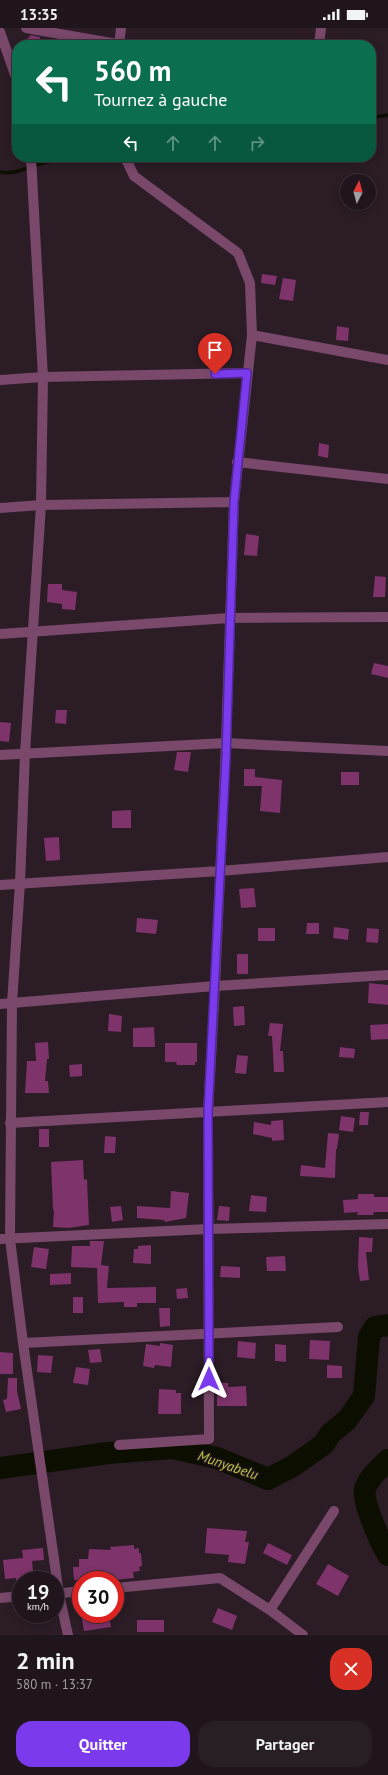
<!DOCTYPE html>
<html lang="fr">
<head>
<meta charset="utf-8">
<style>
	body { margin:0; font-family:"PT Sans",sans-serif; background:#281e25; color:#f1f3f6; height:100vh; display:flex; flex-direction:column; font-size:15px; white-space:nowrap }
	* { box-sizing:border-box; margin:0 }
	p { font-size:13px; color:#a29fa3 }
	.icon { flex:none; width:22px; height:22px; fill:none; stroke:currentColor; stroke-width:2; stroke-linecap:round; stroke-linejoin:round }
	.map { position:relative; height:1607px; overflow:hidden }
	.panel { display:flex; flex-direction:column; background:#20151c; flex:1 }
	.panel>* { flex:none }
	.banner { position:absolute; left:12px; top:12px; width:364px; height:122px; border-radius:16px; box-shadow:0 2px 10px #0003,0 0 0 1px #3d343b; background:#0b6e4f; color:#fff; overflow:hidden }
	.needle { width:26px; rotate:6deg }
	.tools { position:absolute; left:340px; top:146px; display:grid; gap:8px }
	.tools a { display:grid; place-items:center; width:36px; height:36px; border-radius:50%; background:#20151c; box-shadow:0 2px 10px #0003,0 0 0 1px #3d343b; font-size:20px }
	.speed { position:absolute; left:12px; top:1543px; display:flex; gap:8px; font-size:20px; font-weight:700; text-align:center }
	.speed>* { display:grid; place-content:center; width:52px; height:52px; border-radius:50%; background:#20151c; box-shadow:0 2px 10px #0003,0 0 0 1px #3d343b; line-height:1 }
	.speed small { font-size:10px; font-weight:400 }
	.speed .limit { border:6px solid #d22; background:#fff; color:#111 }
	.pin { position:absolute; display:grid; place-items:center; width:34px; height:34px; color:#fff; margin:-41px -17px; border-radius:50% 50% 50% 0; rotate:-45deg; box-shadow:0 0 4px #0007 }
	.pin .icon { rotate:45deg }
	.me { position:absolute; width:44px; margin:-22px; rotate:0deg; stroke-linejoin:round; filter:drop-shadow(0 0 3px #0008) }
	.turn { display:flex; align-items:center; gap:14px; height:84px; padding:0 16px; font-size:18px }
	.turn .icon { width:52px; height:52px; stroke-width:2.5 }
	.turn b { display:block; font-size:28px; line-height:34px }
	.lanes { display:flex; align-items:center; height:38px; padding:0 16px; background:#0003; justify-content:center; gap:20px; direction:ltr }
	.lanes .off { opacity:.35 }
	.round { display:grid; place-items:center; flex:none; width:42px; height:42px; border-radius:16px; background:#281e25 }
	.headline { display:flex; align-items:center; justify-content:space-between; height:68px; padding:0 16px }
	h1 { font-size:24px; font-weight:600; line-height:30px }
	.primary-button { display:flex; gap:8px; margin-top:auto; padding:8px 16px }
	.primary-button a { flex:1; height:46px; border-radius:16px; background:#7c3aed; color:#fff; font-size:16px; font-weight:600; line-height:46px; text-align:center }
	.primary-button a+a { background:#281e25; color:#f1f3f6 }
	.status { display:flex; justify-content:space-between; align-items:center; height:28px; padding:0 20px; background:#20151c; direction:ltr }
	.status svg { height:11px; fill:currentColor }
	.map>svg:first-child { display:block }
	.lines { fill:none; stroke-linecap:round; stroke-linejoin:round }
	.stream { stroke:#0c0f00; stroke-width:3.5 }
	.river { stroke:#0c0f00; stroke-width:22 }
	.building { fill:#7e336a }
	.minor { stroke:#79486b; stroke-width:10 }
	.route-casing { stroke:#51269a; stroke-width:10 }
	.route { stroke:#7c3aed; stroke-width:7 }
	.labels { text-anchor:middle; stroke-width:3; stroke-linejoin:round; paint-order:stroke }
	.water-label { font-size:14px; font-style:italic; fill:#bac944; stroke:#21131d }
</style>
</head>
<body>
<div class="status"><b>13:35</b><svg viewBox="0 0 49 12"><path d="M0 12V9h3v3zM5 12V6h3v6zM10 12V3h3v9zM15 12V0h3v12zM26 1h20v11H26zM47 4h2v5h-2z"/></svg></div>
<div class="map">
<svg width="388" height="1607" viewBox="0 0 388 1607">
	<rect width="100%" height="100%" fill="#2b1c26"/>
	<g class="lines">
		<path class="stream" d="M371 94 376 89 388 87
			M0 144C14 147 26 140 39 136 51 133 64 131 76 129"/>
		<path class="river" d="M388 1432C379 1441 369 1449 365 1461 362 1474 381 1515 388 1527
			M0 1440 108 1425 173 1420 217 1430 268 1451 293 1438 324 1416 330 1406 347 1392 364 1368 369 1309 375 1299 388 1297"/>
	</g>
	<path class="building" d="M31 7 40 9 39 17H21Z
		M262 246 277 248 275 257 261 255Z
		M283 250 296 252 293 273 279 271Z
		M337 298 349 300 348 313 336 312Z
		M319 415 329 417 328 430 318 428Z
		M246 506 259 508 257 528 244 527Z
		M375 548 386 549 385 569H373Z
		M48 556H62V562L77 564 75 582 62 581V576L47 574Z
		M374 635 388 638V650L371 646Z
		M56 682H67L66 696 55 695Z
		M0 694 11 695 9 714 0 713Z
		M177 724H191L188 744 174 742Z
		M244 741H255V749L282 752 280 785 260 783 262 758H244Z
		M341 744H359V757H341Z
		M131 782V800H112V783Z
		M59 809 60 832 46 833 44 810Z
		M254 860 256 879 241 880 239 861Z
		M137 890 158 892 156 906 136 904Z
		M307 895H319V906H306Z
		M334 899 349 901 348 912 333 910Z
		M258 900H275V913H258Z
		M367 900 379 901 378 915 366 914Z
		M237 926H248V946H237Z
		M369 955 388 957V977L368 975Z
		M244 978 245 997 234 998 233 979Z
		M109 986 122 988 121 1004 108 1003Z
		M270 995 283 996 280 1023H283L284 1044H274L272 1008H268Z
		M388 996V1011L371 1012 370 997Z
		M154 999 155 1019H133V1000Z
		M48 1014 49 1031H47L45 1053H48L49 1065H25L27 1033H36L35 1015Z
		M165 1015H197V1034H195V1037H177L176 1034H165Z
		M340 1019 355 1021 354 1030 339 1029Z
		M237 1027 248 1028 246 1046 235 1045Z
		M82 1036V1048L70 1049 69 1037Z
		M360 1084H369L368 1097H359Z
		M341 1088 355 1090 353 1104 339 1102Z
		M283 1092 284 1112 272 1113V1110L253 1106 254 1094 271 1097V1093Z
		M39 1101H49V1119H39Z
		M328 1105 339 1106 337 1121H336L335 1150 300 1148 301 1137 325 1140Z
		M105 1108 116 1109 115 1125H104Z
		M83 1132 84 1152 87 1151 89 1197 68 1200 53 1199 54 1182H53L51 1134Z
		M171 1163 189 1165 186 1190 165 1194 164 1192 137 1190V1178L170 1180Z
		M358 1166H374V1169H388V1184H374L373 1187H357L358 1184 344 1185 343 1172 358 1171Z
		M251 1167 267 1169 266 1184 249 1183Z
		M121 1178 123 1192 112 1194 110 1179Z
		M219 1178 230 1179 229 1193 217 1192Z
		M359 1209 373 1210 372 1224H366L369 1252 360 1253 358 1239Z
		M90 1213H104L101 1237 109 1238 107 1260 156 1259V1275H137V1279H124V1274L98 1275 97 1240 71 1239 72 1218H90Z
		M151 1217V1236L133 1235 134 1221H138V1218Z
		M34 1219 49 1221 46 1241 31 1239Z
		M285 1228 286 1243H267L266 1229Z
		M221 1238 240 1239V1250L220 1249Z
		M71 1245V1256L50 1257V1246Z
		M187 1260 188 1270 177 1271 176 1261Z
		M73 1269H83V1285H73Z
		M159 1280H170V1298L160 1299Z
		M310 1312 330 1313 329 1332 309 1331Z
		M238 1313 256 1315 255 1331 237 1329Z
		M160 1315 173 1317 171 1339 155 1337 154 1340 143 1338 146 1316 160 1318Z
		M275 1316 286 1317V1334L275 1333Z
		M100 1321 102 1334 90 1335 88 1322Z
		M0 1324 13 1325V1346H0Z
		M38 1327 53 1328 51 1345 37 1344Z
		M327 1337 342 1338V1350H327Z
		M76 1339 90 1341 88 1357 73 1355Z
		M8 1350H17V1363L21 1381 6 1384 3 1372 7 1371Z
		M217 1355H228V1359L246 1358 247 1378H217Z
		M159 1361 176 1362V1365H181V1386H158Z
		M207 1500 247 1503 245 1514H249L245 1536 228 1534 229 1527 205 1525Z
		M268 1515 292 1527 287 1537 263 1525Z
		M134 1517V1521L139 1520V1525H141L142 1538 139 1539 140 1543 133 1544 134 1550 115 1552H74L73 1539H79V1531H88L89 1521 111 1522 110 1519Z
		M43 1520 44 1532 32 1533 34 1552H16V1550L5 1551 3 1532 23 1530 22 1522Z
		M328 1536 349 1548 338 1568 316 1556Z
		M218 1580 237 1588 232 1602 212 1594Z
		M81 1586H109L111 1599 84 1603Z
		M137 1592H164V1604H137Z"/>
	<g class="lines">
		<path class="minor" d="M26 0 123 17
			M0 4 17 52
			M119 17 121 0
			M319 17 321 0
			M31 129 43 349 41 477 25 725 20 855 12 975 10 1211 23 1315 59 1566 68 1607
			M252 307 388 332
			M0 352 43 349 247 345
			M237 434 388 451
			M0 480 41 477 234 474
			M0 606 229 590 388 589
			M0 727 226 715 388 723
			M0 857 220 843 388 829
			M0 976 215 958 388 947
			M10 1095 388 1074
			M0 1211 208 1201 388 1196
			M23 1315 338 1299
			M119 1417 209 1411 208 1085 215 958 226 715 234 474 252 307 250 255 238 225 134 148 125 129
			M115 1560 220 1550 270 1582 303 1607
			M55 1566 81 1563
			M0 1570 21 1568
			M270 1582 334 1483"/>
	</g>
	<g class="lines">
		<defs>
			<path id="route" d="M209 1351 208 1085 226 729 234 474 247 345 215 346"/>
		</defs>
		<use href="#route" class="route-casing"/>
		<use href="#route" class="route"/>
	</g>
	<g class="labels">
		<g class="water-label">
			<text transform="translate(228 1437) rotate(19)" y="5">Munyabelu</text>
		</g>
	</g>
</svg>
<div class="tools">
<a><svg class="needle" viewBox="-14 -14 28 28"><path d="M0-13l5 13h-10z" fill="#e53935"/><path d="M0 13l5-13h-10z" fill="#a29fa3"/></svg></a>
</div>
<div class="speed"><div>19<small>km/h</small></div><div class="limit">30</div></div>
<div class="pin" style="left:215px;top:346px;background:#d93025"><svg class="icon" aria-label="arrive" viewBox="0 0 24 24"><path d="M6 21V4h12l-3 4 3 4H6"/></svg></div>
<svg class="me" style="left:209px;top:1351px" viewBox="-20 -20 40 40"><path d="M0-17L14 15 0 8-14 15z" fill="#7c3aed" stroke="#fff" stroke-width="4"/></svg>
<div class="banner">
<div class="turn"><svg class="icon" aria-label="left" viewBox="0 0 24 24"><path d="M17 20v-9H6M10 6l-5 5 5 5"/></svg><div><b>560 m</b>Tournez à gauche</div></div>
<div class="lanes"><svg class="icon" aria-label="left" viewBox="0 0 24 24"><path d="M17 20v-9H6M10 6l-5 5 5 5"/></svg><svg class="icon off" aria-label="ahead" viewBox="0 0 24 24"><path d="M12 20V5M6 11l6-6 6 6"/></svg><svg class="icon off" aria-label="ahead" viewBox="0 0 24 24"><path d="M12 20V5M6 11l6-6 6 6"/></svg><svg class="icon off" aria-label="right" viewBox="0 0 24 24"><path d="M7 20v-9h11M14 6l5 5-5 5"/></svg></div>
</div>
</div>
<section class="panel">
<div class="headline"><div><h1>2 min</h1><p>580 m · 13:37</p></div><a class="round" style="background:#d93025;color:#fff"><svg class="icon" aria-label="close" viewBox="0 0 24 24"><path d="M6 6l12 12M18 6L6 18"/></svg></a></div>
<div class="primary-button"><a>Quitter</a><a>Partager</a></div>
</section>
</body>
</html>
